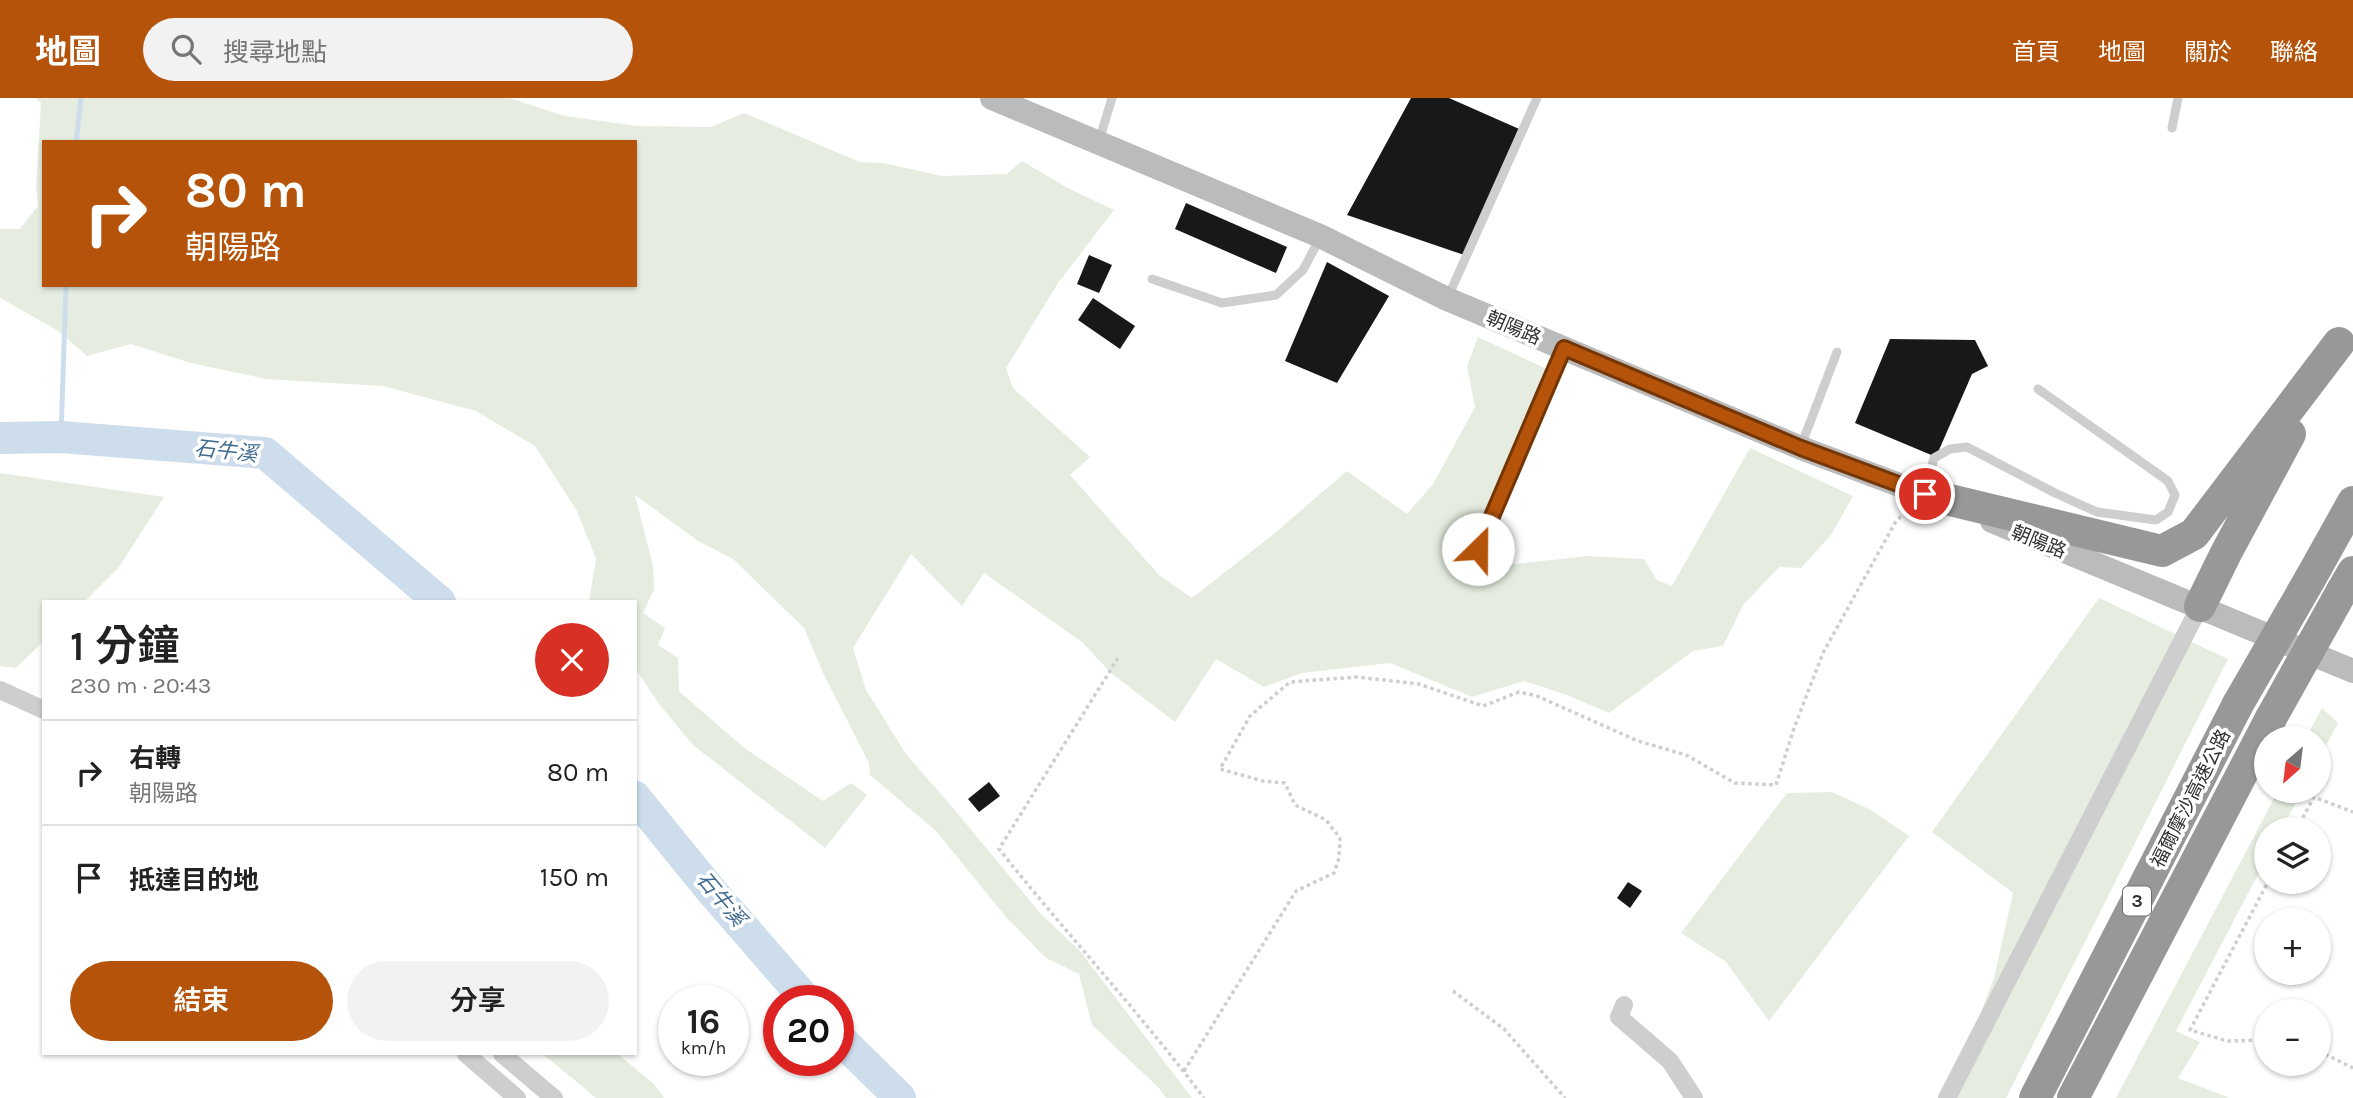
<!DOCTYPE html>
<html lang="zh-TW">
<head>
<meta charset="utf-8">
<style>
	body { margin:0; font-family:Karla,"Noto Sans TC",sans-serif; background:#f2f2f2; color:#222; height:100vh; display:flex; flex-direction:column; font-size:26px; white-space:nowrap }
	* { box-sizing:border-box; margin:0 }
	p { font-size:23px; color:#767676 }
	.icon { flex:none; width:38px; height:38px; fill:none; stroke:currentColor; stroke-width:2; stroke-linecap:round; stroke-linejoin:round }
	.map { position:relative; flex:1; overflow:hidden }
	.sheet { position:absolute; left:42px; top:502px; width:595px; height:455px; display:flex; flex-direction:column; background:#fff; border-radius:0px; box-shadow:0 2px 5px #0004 }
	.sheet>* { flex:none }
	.banner { position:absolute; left:42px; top:42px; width:595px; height:147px; border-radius:0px; box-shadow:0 2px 5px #0004; background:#b45309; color:#fff; overflow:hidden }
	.needle { width:46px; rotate:208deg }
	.fabs { position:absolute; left:2254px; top:628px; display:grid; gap:14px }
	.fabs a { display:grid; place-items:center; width:77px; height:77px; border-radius:50%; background:#fff; box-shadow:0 2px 5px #0004; font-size:35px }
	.speed { position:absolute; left:658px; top:887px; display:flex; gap:14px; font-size:35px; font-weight:700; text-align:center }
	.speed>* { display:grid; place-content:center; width:91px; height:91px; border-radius:50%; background:#fff; box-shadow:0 2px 5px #0004; line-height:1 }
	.speed small { font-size:18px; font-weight:400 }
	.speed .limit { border:10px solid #d22; background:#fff; color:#111 }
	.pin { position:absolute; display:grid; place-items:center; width:60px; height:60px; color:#fff; margin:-30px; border:4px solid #fff; border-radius:50%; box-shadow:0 2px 7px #0007 }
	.me { position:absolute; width:77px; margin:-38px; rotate:23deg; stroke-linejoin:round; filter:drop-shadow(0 0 5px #0008) }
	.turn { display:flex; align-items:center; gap:24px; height:147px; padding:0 28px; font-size:32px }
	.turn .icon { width:91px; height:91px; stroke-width:2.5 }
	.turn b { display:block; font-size:49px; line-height:60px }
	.round { display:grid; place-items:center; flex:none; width:74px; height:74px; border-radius:37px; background:#f2f2f2 }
	.head { display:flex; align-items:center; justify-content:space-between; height:119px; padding:0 28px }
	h1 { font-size:42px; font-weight:600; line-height:52px }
	.button { display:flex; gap:14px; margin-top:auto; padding:14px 28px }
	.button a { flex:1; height:80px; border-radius:42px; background:#b45309; color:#fff; font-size:28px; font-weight:600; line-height:80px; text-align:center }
	.button a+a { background:#f2f2f2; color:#222 }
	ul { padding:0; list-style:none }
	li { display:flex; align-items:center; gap:21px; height:105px; padding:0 28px; border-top:2px solid #e0e0e0 }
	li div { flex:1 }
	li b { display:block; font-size:26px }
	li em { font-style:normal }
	header { display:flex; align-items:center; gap:42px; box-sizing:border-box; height:98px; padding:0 35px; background:#b45309; color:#fff }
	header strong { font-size:33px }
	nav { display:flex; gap:38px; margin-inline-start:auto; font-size:24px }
	.search { width:490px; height:63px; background:#f2f2f2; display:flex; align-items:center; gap:18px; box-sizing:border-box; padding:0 24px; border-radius:38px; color:#767676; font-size:26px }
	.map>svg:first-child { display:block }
	.green { fill:#e6ede0; fill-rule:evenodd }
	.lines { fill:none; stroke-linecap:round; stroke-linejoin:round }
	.stream { stroke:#cdddec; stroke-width:5 }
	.river { stroke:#cdddec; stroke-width:32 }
	.building { fill:#181818 }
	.path { stroke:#cecece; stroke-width:3.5; stroke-dasharray:3.5 3.5; stroke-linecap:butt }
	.service { stroke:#cecece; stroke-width:9 }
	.minor { stroke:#cecece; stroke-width:18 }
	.secondary { stroke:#bbb; stroke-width:24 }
	.motorway { stroke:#989898; stroke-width:32 }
	.motorway-bridge { stroke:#989898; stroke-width:32 }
	.route-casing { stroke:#753606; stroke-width:18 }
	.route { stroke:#b45309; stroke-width:12 }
	.labels { text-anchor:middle; stroke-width:7; stroke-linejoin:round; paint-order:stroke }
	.shield { fill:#fff; stroke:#6f6f6f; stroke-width:2 }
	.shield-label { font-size:18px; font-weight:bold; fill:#313131 }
	.street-label { font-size:19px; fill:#313131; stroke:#fff }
	.water-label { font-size:21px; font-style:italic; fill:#416b90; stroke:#fff }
</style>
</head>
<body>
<header>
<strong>地圖</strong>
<div class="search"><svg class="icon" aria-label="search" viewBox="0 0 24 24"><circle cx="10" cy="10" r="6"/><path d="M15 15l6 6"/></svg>搜尋地點</div>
<nav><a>首頁</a><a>地圖</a><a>關於</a><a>聯絡</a></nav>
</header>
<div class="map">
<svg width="2353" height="1000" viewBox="0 0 2353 1000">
	<rect width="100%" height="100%" fill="#fff"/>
	<path class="green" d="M35 0H509L565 18 637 28 711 29 744 15 860 64 883 65 942 78 1007 76 1022 63 1066 89 1114 112 1058 185 1006 270 1013 290 1090 359 1070 377 1159 477 1192 500 1270 439 1347 373 1407 416 1433 386 1475 309 1467 268 1478 239 1551 273 1516 344 1470 476 1506 467 1587 458 1644 461 1657 482 1672 488 1750 350 1853 398 1831 437 1801 470 1779 469 1743 507 1723 548 1693 553 1609 615 1567 597 1524 583 1472 599 1390 565 1302 575 1264 589 1216 561 1175 624 1111 575 1082 544 984 475 962 508 911 456 853 550 866 592 906 656 959 717 1041 816 1080 853 1192 1000H1166L1158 989 1092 927 1079 876 1046 860 1006 819 936 733 870 677 869 665 824 577 804 530 733 461 698 443 635 397 653 468 654 491 643 515 665 530 658 547 678 560 679 593 743 649 823 703 851 685 867 697 825 750 693 647 659 606 635 570V504H589L596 461 577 413 535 348 476 313 383 288 266 281 191 265 131 246 87 258 57 232 0 200V131H20L38 108 36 89 41 5ZM44 44H635V187H44Z
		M0 375 164 399 119 469 84 504H44V543L16 570 0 568Z
		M2099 500 2228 561 2006 1000H1948L1994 880 2013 795 1932 734Z
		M2322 610 2338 625 2319 661V640H2306Z
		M2278 693H2302L2282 731 2266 732V761L2176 933 2200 944 2178 980 2230 1000H2116Z
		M1832 694 1871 712 1909 738 1769 923 1726 864 1681 835 1787 695Z
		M543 956H618L654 986 664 1000H596Z"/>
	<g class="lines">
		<path class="stream" d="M76 44 81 0
			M61 339 66 187"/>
		<path class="river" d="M0 340 61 339 265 355 440 504
			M635 699 709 790 807 903
			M838 939 900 1000"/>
	</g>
	<path class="building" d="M1411 0H1449L1526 34 1467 158 1347 117Z
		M1186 105 1287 149 1276 175 1175 131Z
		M1089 157 1112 167 1099 195 1077 186Z
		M1327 164 1389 198 1337 285 1285 263Z
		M1093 200 1135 228 1120 251 1078 222Z
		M1890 241 1975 242 1988 268 1972 276 1936 359 1855 325Z
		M989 684 1000 698 979 714 968 701Z
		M1628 784 1642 793 1630 810 1617 800Z"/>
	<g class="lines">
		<path class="path" d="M1118 560 999 751C1066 835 1139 914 1204 1000
			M2296 732 2314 699 2353 714
			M1453 893 1504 931 1565 1000
			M2266 942 2227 943 2190 932 2268 784
			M2319 953 2353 970
			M1184 973 1296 793 1334 775 1339 760 1340 740 1326 722 1295 707 1285 685 1263 683 1220 671 1250 618 1290 584 1357 579 1419 586 1483 608 1519 594 1537 598 1638 643 1686 657 1735 685 1776 687 1794 630 1823 555 1896 423 1908 412"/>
		<path class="service" d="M2172 30 2178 0
			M1099 43 1112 0
			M1152 181 1222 205 1276 197 1303 172 1320 140
			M1448 199 1537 0
			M1801 348 1837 254
			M1926 391 1934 360 1950 351 1967 349 2055 395 2097 414 2156 422 2168 414 2175 397 2168 383 2038 291
			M1478 451 1564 252"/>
		<path class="minor" d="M0 592 44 612
			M1624 907 1619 919 1670 963 1694 1000
			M466 956 517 1000
			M502 956 554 1000
			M1947 1000 2200 508"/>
		<path class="secondary" d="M992 0 1320 138 1447 201 1801 350 1942 403
			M1992 423 2353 573"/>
		<path class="motorway" d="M1925 396 2162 453 2194 436 2339 245
			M2310 481 2353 404
			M2342 493 2353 474
			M2200 508 2226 455 2290 336
			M2035 1000 2238 606
			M2073 1000 2271 620"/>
		<path class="motorway-bridge" d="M2238 606 2310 481
			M2271 620 2342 493"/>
	</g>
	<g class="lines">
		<defs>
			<path id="route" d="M1478 451 1564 250 1801 350 1925 396"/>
		</defs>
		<use href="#route" class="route-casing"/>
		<use href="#route" class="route"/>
	</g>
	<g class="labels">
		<rect class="shield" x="2123" y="788.5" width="28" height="29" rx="5"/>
		<g class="shield-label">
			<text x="2137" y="809">3</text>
		</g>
		<g class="street-label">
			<text transform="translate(1514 229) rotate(23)" y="7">朝陽路</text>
			<text transform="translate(2039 443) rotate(22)" y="7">朝陽路</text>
			<text transform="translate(2190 700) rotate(-63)" y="7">福爾摩沙高速公路</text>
		</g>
		<g class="water-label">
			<text transform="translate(226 353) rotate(6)" y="7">石牛溪</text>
			<text transform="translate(721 801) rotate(50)" y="7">石牛溪</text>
		</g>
	</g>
</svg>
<div class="fabs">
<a><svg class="needle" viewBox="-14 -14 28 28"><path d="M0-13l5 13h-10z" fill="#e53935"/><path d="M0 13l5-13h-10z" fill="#767676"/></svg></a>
<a><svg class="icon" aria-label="layers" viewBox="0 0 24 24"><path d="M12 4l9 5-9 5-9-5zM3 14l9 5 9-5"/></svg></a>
<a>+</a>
<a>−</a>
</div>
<div class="speed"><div>16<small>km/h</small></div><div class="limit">20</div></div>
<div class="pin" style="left:1925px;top:396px;background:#d93025"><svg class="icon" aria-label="arrive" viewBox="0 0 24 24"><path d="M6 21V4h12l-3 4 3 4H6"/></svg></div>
<svg class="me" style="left:1478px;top:451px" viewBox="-20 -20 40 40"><circle r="19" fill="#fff"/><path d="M0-13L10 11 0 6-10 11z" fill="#b45309"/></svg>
<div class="banner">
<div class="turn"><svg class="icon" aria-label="right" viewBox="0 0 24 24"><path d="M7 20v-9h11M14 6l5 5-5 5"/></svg><div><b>80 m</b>朝陽路</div></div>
</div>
<section class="sheet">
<div class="head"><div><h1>1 分鐘</h1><p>230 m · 20:43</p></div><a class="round" style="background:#d93025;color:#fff"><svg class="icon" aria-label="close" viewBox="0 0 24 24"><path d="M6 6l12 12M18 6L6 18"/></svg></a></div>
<ul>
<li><svg class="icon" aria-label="right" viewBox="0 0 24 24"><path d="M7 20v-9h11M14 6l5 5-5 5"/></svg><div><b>右轉</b><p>朝陽路</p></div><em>80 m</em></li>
<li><svg class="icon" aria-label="arrive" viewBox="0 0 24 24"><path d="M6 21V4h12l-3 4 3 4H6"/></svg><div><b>抵達目的地</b></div><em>150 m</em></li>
</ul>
<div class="button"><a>結束</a><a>分享</a></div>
</section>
</div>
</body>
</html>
